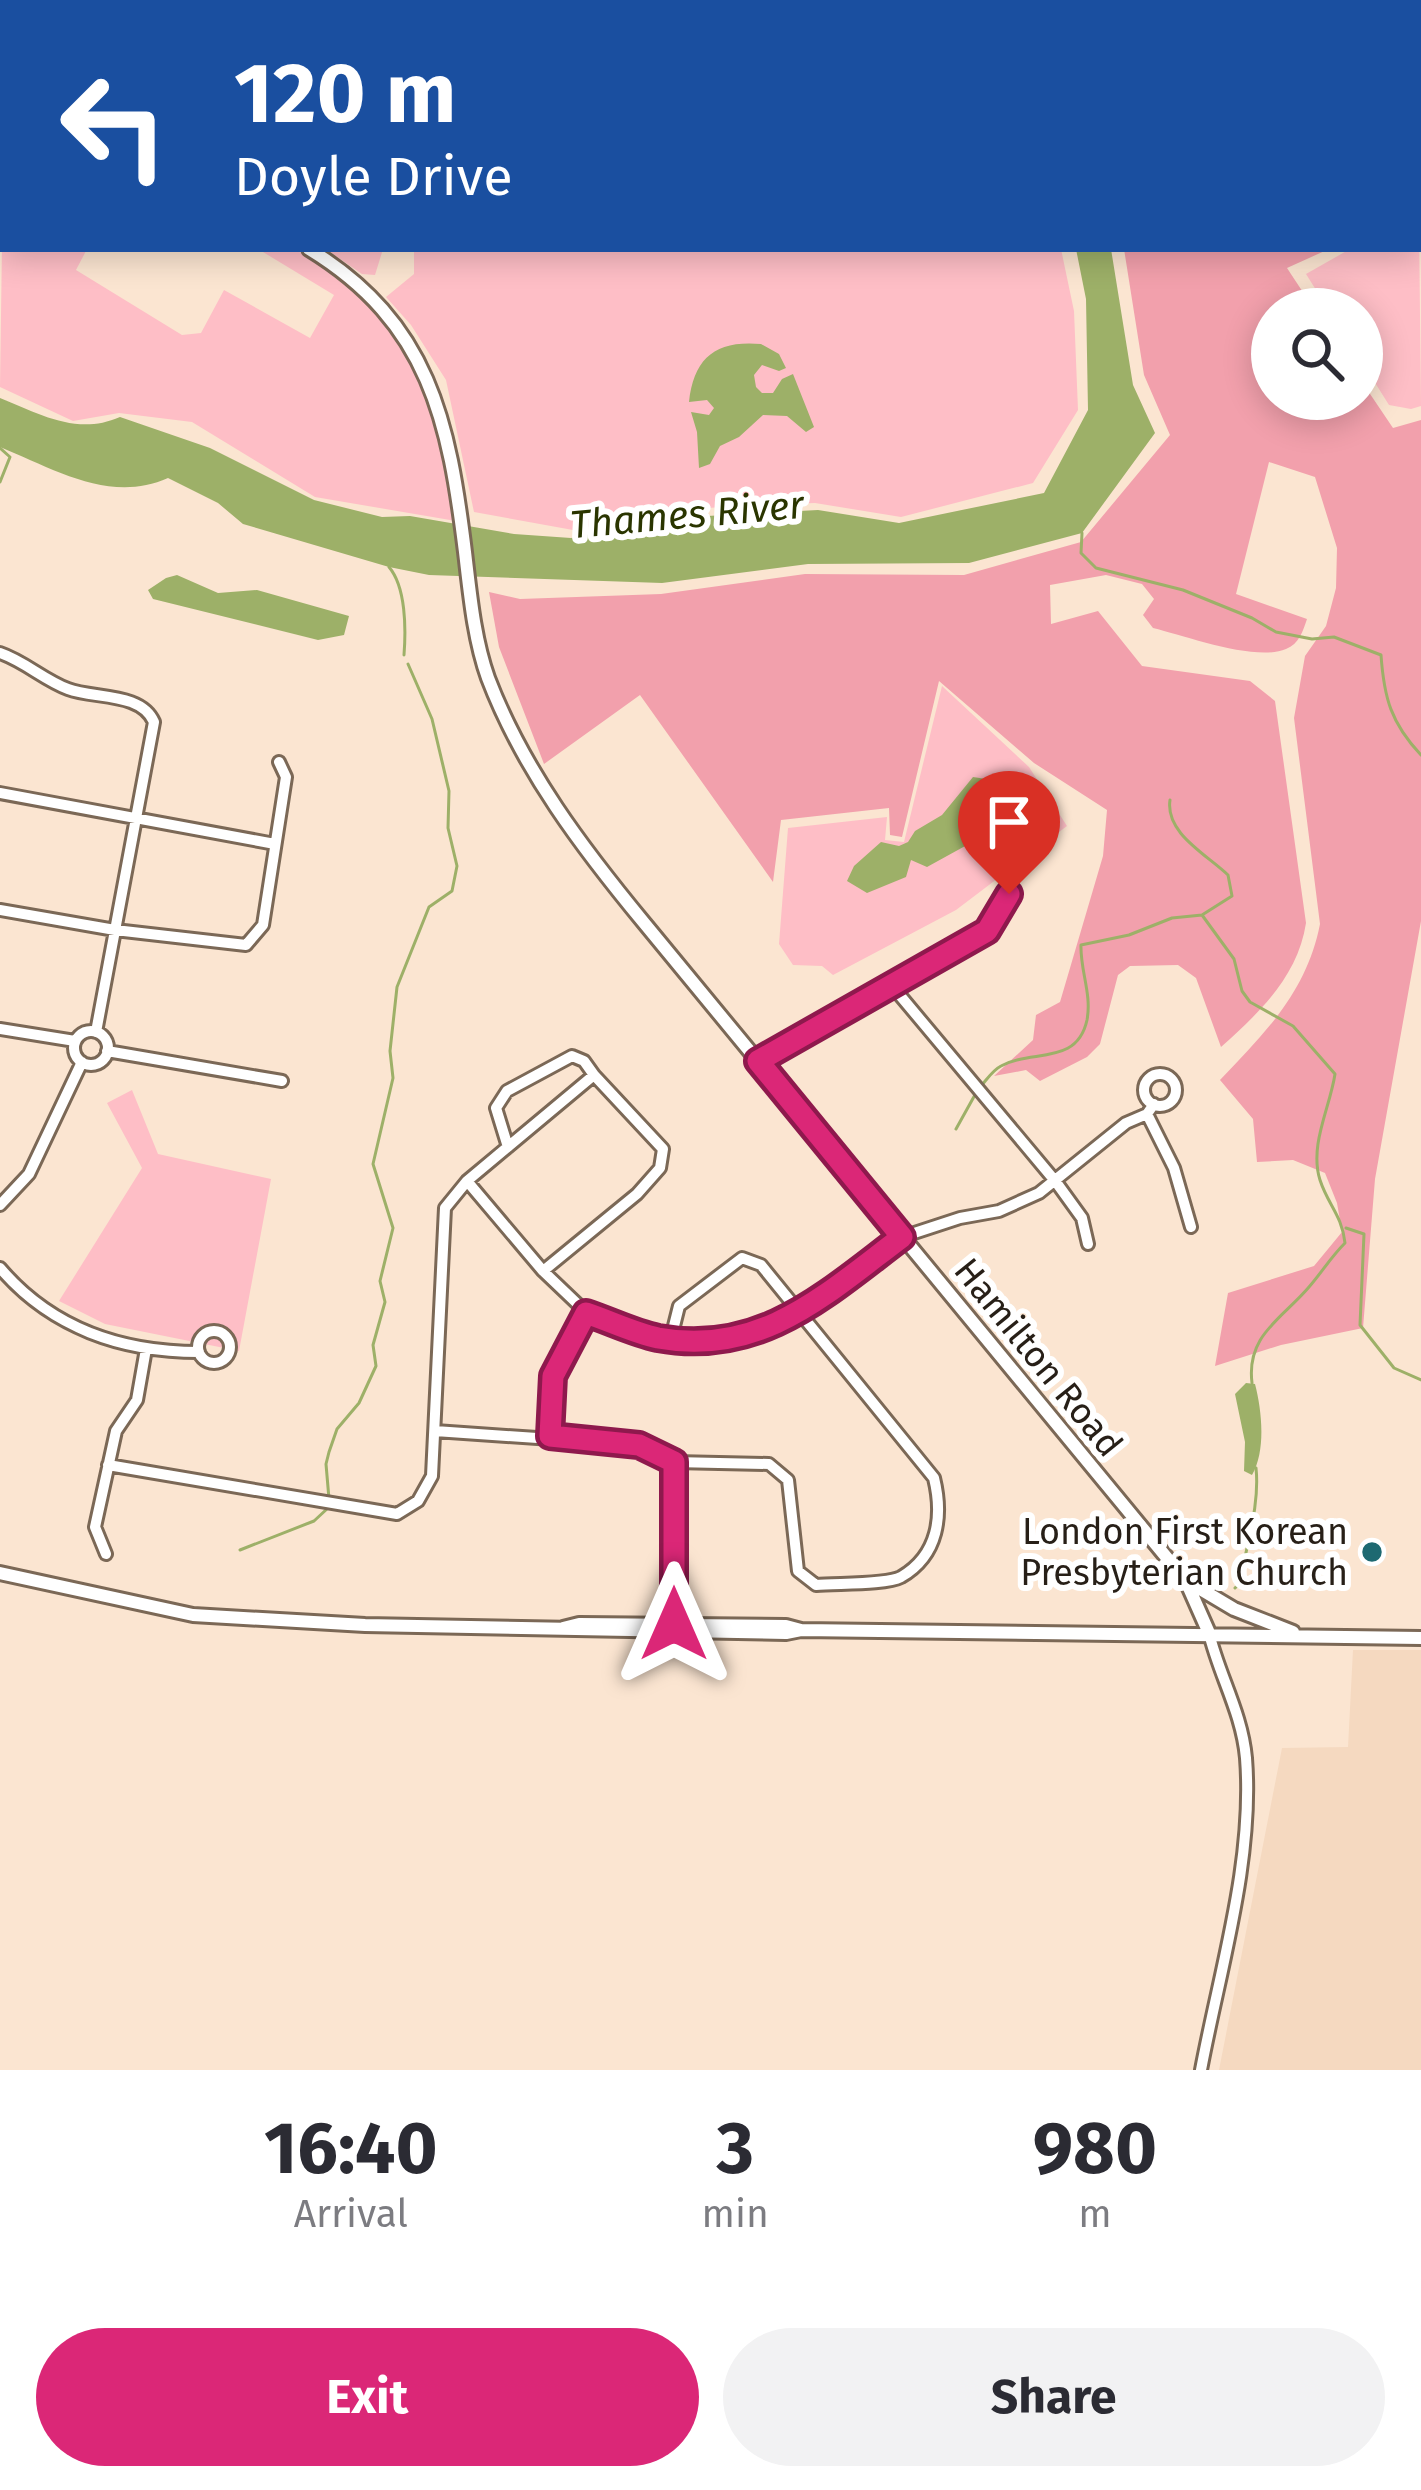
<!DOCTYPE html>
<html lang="en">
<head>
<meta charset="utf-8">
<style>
	body { margin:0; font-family:"Fira Sans",sans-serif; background:#f2f2f3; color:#2b2b33; height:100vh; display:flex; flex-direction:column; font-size:45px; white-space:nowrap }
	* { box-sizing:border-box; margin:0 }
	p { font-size:39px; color:#7c7c81 }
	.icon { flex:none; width:66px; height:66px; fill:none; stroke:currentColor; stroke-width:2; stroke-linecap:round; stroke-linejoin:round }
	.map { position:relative; height:2070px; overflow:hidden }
	.panel { display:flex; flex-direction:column; background:#fff; flex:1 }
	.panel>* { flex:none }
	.banner { position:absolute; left:0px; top:0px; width:1422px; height:252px; box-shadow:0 6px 30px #0003; background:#1a4fa0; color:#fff; overflow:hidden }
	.fabs { position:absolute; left:1251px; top:288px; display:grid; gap:24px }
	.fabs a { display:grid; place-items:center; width:132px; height:132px; border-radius:50%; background:#fff; box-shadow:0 6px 30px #0003; font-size:60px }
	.pin { position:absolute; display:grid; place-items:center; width:102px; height:102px; color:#fff; margin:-123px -51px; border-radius:50% 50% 50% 0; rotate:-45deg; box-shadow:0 0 12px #0007 }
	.pin .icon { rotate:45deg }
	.me { position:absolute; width:132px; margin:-66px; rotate:0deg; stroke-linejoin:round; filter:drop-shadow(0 0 9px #0008) }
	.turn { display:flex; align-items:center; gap:42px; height:252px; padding:0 36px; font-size:54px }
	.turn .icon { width:156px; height:156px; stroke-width:2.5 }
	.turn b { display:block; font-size:84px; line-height:102px }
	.eta { display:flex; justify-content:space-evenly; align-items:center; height:204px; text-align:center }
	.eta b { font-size:72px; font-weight:700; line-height:84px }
	.action { display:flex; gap:24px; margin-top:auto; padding:24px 36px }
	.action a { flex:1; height:138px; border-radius:72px; background:#db2777; color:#fff; font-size:48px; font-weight:700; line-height:138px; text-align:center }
	.action a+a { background:#f2f2f3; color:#2b2b33 }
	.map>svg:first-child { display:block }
	.built { fill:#f5d9c0 }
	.green { fill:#febec6 }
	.forest { fill:#f2a0ac }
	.water { fill:#9db068 }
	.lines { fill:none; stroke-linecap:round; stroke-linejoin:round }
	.stream { stroke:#9db068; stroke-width:3 }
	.minor-casing { stroke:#7b6856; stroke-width:16 }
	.major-casing { stroke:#7b6856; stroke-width:18 }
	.minor { stroke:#fff; stroke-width:10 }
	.major { stroke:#fff; stroke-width:12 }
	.route-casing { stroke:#8e194d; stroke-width:30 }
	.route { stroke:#db2777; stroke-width:21 }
	.poi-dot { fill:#1e6971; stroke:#fff; stroke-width:4.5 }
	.labels { text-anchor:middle; stroke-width:12; stroke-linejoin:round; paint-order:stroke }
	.street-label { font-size:36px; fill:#271f17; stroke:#fff }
	.poi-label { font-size:36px; fill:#271f17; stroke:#fff; text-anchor:end }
	.water-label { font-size:39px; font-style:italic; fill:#2a3500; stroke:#fff }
</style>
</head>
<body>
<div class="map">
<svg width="1421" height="2070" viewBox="0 0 1421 2070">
	<rect width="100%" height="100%" fill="#fbe5d1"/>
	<path class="built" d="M1353 1650H1421V2070H1219L1282 1748 1348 1747Z"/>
	<path class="green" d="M413 0H1244L1240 3Z
		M3 172V249H87L76 270 182 335 201 333 224 290 310 338 334 295 258 249H294L310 258 354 291 401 343 431 400 456 521 315 497 192 422 119 413 73 421 0 387Z
		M1419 223 1421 406 1411 409 1389 405 1362 362V309H1328L1306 274 1350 249H1419Z
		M383 249 375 275 362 274 327 250Z
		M414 249H1061L1074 311 1078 410 1033 483 901 517 815 503 737 506 664 511 573 530 474 512 446 380 411 325 386 297 414 274Z
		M942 686 1029 767 1067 826 956 910 833 975 822 966 793 965 779 944 788 828 887 817 885 840 904 842Z
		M132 1090 158 1154 271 1179 239 1351 105 1324 59 1301 142 1168 107 1103Z"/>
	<path class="forest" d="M1124 249H1329L1287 268 1314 309H1272V399H1362V382L1393 428 1421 420V921L1375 1179 1363 1328 1281 1345 1215 1366 1228 1293 1314 1266 1342 1232 1337 1203 1325 1173 1293 1160 1257 1162 1253 1119 1220 1080C1266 1032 1307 991 1320 924L1294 718 1305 656 1326 626 1336 588 1337 548 1315 477 1269 462 1236 594 1307 619C1303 631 1299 644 1286 649 1256 662 1186 636 1153 628L1143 615 1154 599 1142 584 1106 575 1050 585 1051 624 1098 611 1142 666 1250 681 1275 701 1306 923C1298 976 1260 1012 1221 1047L1196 978 1178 965 1130 966 1118 975 1100 1044 1087 1057 1040 1081 1026 1070 994 1076 1033 1040 1036 1015 1060 1002 1103 856 1107 810 1034 763 939 681 902 837 890 835 889 808 781 820 773 882 640 695 544 764 499 647 489 592 520 599 661 594 805 574 964 575 1081 542 1170 435 1144 375Z"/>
	<path class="water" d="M1076 249H1111L1133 385 1155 433 1082 533 969 563 808 564 662 583 429 575 389 567 243 524 218 503 168 478C110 504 54 469 0 447V398C40 414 77 436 120 417L210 448 314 500 382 517 410 516 514 534 571 538 669 518 818 510 899 523 1044 493 1088 410 1086 299Z
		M761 344 779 354 786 368 779 371 762 365 754 375 756 387 762 393H773L782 379 793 374 814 427 806 432 787 416 763 415 739 437 720 446 710 464 699 468 697 432 691 412 709 415 714 408 707 400 689 402C694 358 715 340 761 344Z
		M177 575 218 593 257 590 349 616 344 635 318 640 153 599 148 590 166 578Z
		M973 777 986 779 1014 803 1016 818 927 867 911 860 906 877 867 893 847 881 854 866 881 842 899 846 908 842 915 831 942 815Z
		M1246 1383 1255 1384C1262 1411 1266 1451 1252 1475L1244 1471 1245 1442 1235 1394Z"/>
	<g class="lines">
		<path class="stream" d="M0 448 10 457 0 482
			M1082 533 1081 553 1096 568 1183 590 1252 618 1276 632 1312 639 1334 637 1381 655C1384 698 1391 723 1421 755
			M389 567C406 587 406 629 404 655
			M1202 915 1234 959 1242 991 1250 1002 1293 1026 1335 1074C1330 1108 1309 1145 1320 1180 1328 1205 1342 1215 1345 1243 1331 1257 1322 1272 1309 1287 1282 1319 1246 1335 1252 1383
			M981 1086C988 1078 993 1070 1001 1066 1032 1049 1077 1066 1087 1020 1092 994 1080 970 1081 945L1129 935 1172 918 1202 915 1232 896 1228 875C1206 854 1165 833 1170 800
			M956 1129 976 1093
			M1346 1228 1364 1234 1360 1325 1394 1368 1421 1380
			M329 1499 326 1464 329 1452 337 1429 359 1403 376 1366 373 1345 385 1302 380 1281 393 1228 373 1164 393 1078 390 1051 397 987 429 907 452 891 457 866 448 828 449 791 432 719 408 664
			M240 1550 314 1521 328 1508
			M1235 1588 1240 1583C1246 1545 1260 1506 1256 1468"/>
		<defs>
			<path id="minor" d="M122 3V0
				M256 3V0
				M0 15 2 0
				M0 653C24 661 44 680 68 689 94 699 141 692 154 722L96 1032
				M0 793 275 844
				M0 910 115 930 246 945 263 925 286 777 279 762
				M893 987 1056 1182 1082 1218 1088 1244
				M0 1029 75 1041
				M74 1048a17 17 0 1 1 34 0a17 17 0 1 1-34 0Z
				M107 1051 282 1081
				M758 1061 987 931 1009 894
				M1144 1090a16 16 0 1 1 32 0a16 16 0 1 1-32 0Z
				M1147 1114 1174 1168 1191 1227
				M508 1147 496 1108 507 1091 572 1056 584 1061 594 1075
				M467 1181 543 1271 587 1313 658 1338 749 1337 798 1314 902 1237 960 1218 999 1211 1039 1193 1126 1123 1147 1114 1154 1104
				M0 1205 29 1174 82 1062
				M0 1268C51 1328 122 1352 199 1352
				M198 1347a16 16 0 1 1 32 0a16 16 0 1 1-32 0Z
				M435 1431 639 1445 674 1462 769 1464 788 1480 798 1571 816 1585C836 1583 886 1585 901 1577 939 1555 943 1515 934 1478L761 1265 742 1258 679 1306 671 1338
				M550 1436 553 1376 587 1313
				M108 1465 397 1514 418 1501 432 1476 445 1208 467 1181 594 1075 663 1149 660 1168 637 1194 543 1271
				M106 1554 95 1527 116 1431 137 1400 146 1349
				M674 1624V1462
				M1201 2070C1220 1969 1254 1861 1246 1758 1242 1713 1219 1675 1209 1633"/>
			<path id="major" d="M0 94 3 96
				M309 249C430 323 449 422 465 552 470 594 474 639 488 678 523 770 583 849 645 924L1186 1581 1209 1633
				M0 1573 193 1615 365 1625 786 1633 801 1630 786 1626 579 1624 563 1628
				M1187 1581 1234 1609 1293 1632
				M801 1630 1421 1638"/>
		</defs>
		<use href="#minor" class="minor-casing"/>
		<use href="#major" class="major-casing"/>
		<use href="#minor" class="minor"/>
		<use href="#major" class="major"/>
	</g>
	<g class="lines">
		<defs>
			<path id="route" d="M674 1624V1462L639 1445 550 1436 553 1376 586 1313C610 1321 634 1333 658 1338 761 1357 826 1294 902 1237L758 1061 987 931 1009 894"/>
		</defs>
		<use href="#route" class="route-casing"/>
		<use href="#route" class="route"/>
	</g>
	<circle class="poi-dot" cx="1372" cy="1552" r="12"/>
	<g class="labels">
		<g class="street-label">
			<text transform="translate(1039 1357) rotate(51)" y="13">Hamilton Road</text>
		</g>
		<g class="poi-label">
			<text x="1348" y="1544">London First Korean<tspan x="1348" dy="41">Presbyterian Church</tspan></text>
		</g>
		<g class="water-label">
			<text transform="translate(687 514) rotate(-5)" y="14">Thames River</text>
		</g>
	</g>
</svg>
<div class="fabs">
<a><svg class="icon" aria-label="search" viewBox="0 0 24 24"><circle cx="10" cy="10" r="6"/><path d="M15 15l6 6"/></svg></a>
</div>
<div class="pin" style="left:1009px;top:894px;background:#d93025"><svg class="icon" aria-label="arrive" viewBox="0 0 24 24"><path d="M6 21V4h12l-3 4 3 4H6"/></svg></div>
<svg class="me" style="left:674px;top:1624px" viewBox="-20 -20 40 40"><path d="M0-17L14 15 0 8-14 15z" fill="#db2777" stroke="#fff" stroke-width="4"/></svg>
<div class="banner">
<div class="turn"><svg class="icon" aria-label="left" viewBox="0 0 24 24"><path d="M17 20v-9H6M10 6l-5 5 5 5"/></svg><div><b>120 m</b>Doyle Drive</div></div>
</div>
</div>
<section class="panel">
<div class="eta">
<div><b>16:40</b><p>Arrival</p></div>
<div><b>3</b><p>min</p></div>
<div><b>980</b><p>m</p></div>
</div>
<div class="action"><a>Exit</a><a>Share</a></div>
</section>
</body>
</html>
